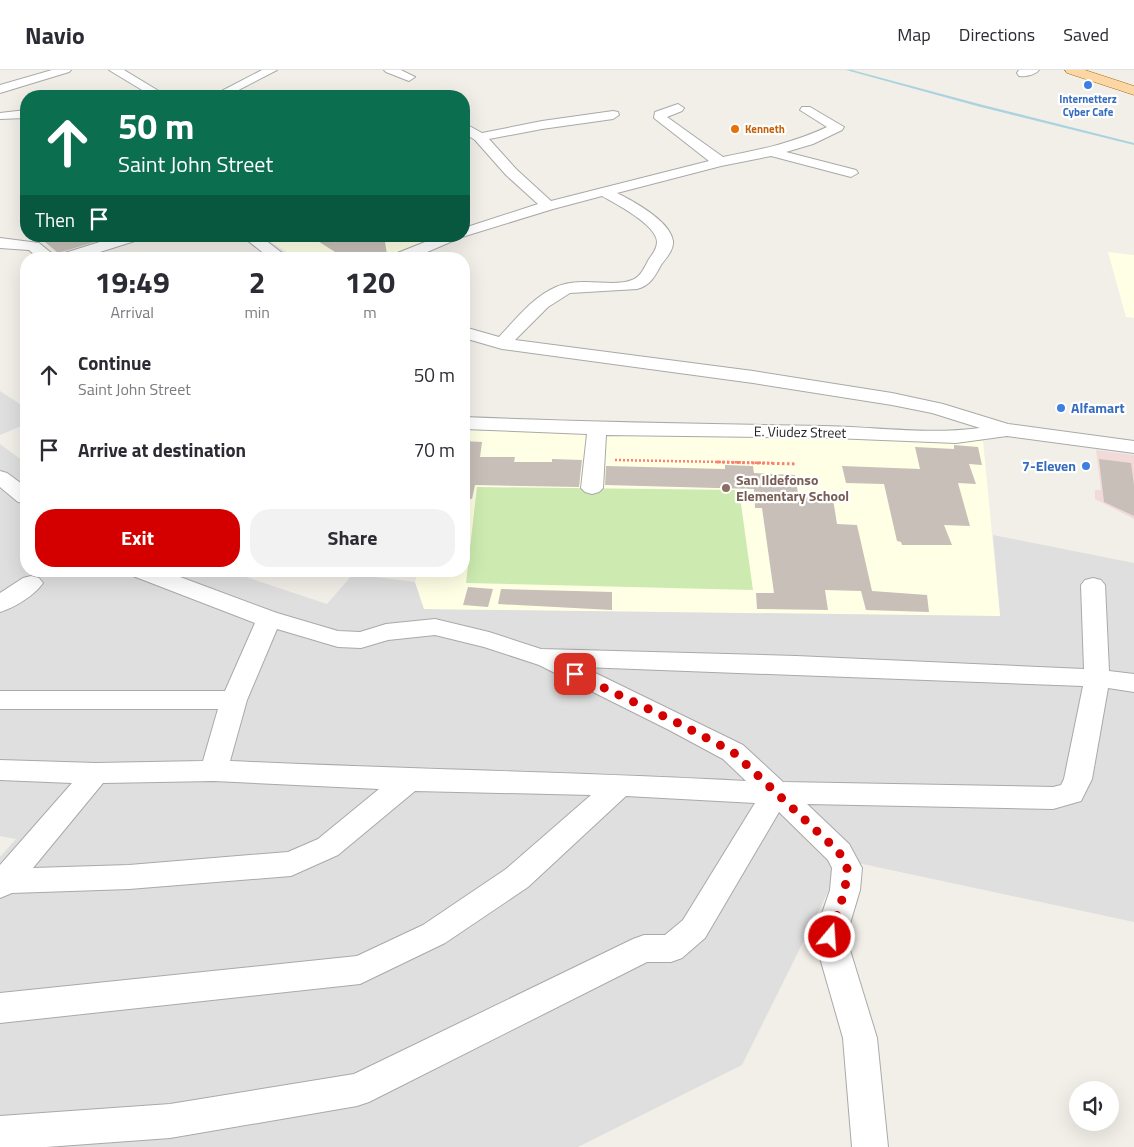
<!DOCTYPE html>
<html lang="en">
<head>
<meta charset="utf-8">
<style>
	body { margin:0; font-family:"Titillium Web",sans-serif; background:#f2f2f3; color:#2b2b33; height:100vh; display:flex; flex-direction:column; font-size:19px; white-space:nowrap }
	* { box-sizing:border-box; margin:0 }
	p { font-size:16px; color:#7c7c81 }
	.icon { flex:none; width:28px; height:28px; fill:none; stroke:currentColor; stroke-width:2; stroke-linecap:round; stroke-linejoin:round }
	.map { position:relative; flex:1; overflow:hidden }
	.side { position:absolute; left:20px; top:182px; width:450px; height:325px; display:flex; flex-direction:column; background:#fff; border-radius:20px; box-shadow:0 5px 20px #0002 }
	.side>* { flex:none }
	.hud { position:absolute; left:20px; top:20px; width:450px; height:152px; border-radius:20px; box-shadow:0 5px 20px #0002; background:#0b6e4f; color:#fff; overflow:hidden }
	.tools { position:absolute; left:1069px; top:1011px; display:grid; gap:10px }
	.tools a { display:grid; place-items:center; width:50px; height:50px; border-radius:50%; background:#fff; box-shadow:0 5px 20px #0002; font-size:25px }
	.pin { position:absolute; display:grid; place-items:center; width:42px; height:42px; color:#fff; margin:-21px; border-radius:10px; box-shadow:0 2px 8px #0006 }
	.me { position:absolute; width:55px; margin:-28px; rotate:18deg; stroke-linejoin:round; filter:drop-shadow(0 0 4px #0008) }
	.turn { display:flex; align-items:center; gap:18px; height:105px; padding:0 15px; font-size:22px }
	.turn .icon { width:65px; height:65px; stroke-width:2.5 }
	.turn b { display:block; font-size:35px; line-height:42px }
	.then { display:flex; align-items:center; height:48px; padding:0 15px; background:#0003; gap:10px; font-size:19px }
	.eta { display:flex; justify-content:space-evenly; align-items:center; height:85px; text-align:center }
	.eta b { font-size:30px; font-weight:700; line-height:35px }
	.primary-button { display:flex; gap:10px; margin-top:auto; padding:10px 15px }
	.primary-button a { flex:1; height:58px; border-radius:20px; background:#d40000; color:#fff; font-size:20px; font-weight:700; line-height:58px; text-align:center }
	.primary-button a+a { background:#f2f2f3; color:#2b2b33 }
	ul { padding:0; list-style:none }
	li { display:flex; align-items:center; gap:15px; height:75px; padding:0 15px }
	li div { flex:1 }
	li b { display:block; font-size:19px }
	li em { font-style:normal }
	header { display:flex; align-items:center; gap:30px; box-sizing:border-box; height:70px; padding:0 25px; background:#fff; border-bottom:1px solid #e1e1e2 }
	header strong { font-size:24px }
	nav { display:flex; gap:28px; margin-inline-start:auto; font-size:18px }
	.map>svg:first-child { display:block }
	.residential { fill:#e0dfdf }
	.commercial { fill:#f2dad9 }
	.education { fill:#ffffe5 }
	.grass { fill:#cdebb0 }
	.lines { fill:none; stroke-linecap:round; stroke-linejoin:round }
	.stream { fill:#aad3df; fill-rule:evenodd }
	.building { fill:#c7bfb8 }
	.minor-casing { stroke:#a9a9a9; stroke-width:2 }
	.major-casing { stroke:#a06b00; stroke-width:1 }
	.path-far1 { stroke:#fa8072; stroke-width:2.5; stroke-dasharray:2 2; stroke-linecap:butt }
	.path { stroke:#fa8072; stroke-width:3; stroke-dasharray:2.5 2.5; stroke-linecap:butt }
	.minor { fill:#fff; fill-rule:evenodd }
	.major { fill:#fcd6a4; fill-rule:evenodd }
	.route { stroke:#d40000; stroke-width:9; stroke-dasharray:0 16.2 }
	.shop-dot { fill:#3f7fe0; stroke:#fff; stroke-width:2 }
	.food-dot { fill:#e8710a; stroke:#fff; stroke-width:2 }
	.education-dot { fill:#8d6e63; stroke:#fff; stroke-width:2 }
	.labels { text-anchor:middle; stroke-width:4.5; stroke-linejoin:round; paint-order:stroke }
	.far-shop-label { font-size:11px; font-weight:bold; fill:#366cbe; stroke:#fff }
	.far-food-label { font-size:11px; font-weight:bold; fill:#c56008; stroke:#fff; text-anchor:start }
	.shop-label { font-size:14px; font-weight:bold; fill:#366cbe; stroke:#fff; text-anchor:start }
	.street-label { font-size:14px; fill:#222; stroke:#fff }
	.education-label { font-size:14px; font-weight:bold; fill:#785e54; stroke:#fff; text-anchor:start }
</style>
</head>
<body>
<header>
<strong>Navio</strong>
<nav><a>Map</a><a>Directions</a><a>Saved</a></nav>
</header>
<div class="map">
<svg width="1134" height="1077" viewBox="0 0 1134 1077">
	<rect width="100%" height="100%" fill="#f2efe9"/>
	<path class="residential" d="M0 321 26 338V354L0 365Z
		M0 374 26 393V501H228L327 534 353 504 415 512 425 539 1000 545 993 465 1134 493V852L844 790 742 995 578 1077H0V787L16 769 0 766Z"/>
	<path class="commercial" d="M1096 380 1134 385V449L1095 429V420H1101Z"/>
	<path class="education" d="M262 166H444L384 189H298Z
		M1108 182 1134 185V248L1126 247Z
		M464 360 983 371 1000 546 424 539 415 512 418 501H464Z"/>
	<path class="grass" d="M477 417 739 420 753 520 466 513Z"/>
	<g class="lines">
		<path class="stream" d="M846 0H852L979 34 1134 73V75L977 36Z"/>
	</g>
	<path class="building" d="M38 166H107L108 168 58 183Z
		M310 166H384L387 184 372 189H346Z
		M464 371 482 372 480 387H515L514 392H552V389L582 390 579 417 475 415 472 429 464 428Z
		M954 375 978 377 982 395 969 394 976 414 958 413 970 456 944 455 952 475H902L901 472 897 471 884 414 846 413 842 396 920 399 915 377 954 379Z
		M1099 389 1131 393 1134 415V446L1104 432Z
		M725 395 753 396 754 403 795 405 798 423H802V427L833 429 837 454 857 455 872 521 927 525 929 542 866 540 861 521 825 520 828 540 757 539 756 523H774L762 438H755L754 419 605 415 606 396 725 399Z
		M468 517 493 519 488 537 463 535Z
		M501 519 612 522V540L498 534Z"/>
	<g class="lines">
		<defs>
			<path id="minor" d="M52 0H71L69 2 0 23V15Z
				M109 0H124L167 26H152Z
				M262 0H277L227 26H212Z
				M384 0H401L415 7 409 11 386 2Z
				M1019 0H1039C1035 5 1025 7 1019 6L1017 3Z
				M678 34 684 38 682 41 667 47 723 87C759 80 793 73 827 57L800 40 802 37H810L844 57 842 60 813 74 786 82 856 100 858 103 851 107 771 86 721 96 617 123C633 131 670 151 673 171 674 180 666 188 661 195 655 206 650 216 637 219L570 223 548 237 515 270 753 301 892 323 943 334 1008 354 1134 371V383L1007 366 956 373 833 368 606 365 603 418 599 422 592 424 585 422 581 418 587 364 464 359V347C584 352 704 354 824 356 876 357 929 365 980 358L932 343 892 335 753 313 502 279 464 268V257L499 267C516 249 533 227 556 217 582 206 612 218 632 210 641 207 645 196 649 189 653 184 657 178 657 172 657 155 616 134 602 126L553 139 462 167 411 189H388L390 186 440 166H464V158L538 134 506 105 475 70 464 63V53L482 63 542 51 613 41 618 42 619 45 613 49 542 59 489 69 516 99 551 131 709 91 654 48 655 42Z
				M26 40V48L0 49V43Z
				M119 166H144L141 169 78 189H39L29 180 0 178V168L39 173 55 186Z
				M242 166H260L290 189H271Z
				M0 401 7 403 26 417V433L18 432 0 417Z
				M130 501H164L277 543 338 561 360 562 386 554 435 549 489 562 541 579 796 586 1084 599 1081 515 1085 510 1093 508 1101 510 1105 515 1109 601 1134 604V622L1108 618 1092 709 1081 731 1053 739 807 734 849 774 862 798 860 820 846 867 877 968 888 1077H852L843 968 814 867 830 820 832 798 828 790 779 742 705 868 682 888 671 892H647L369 1032 357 1036 170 1068 46 1077H0V1046L170 1034 354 1004 633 869 644 865H665L683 850 755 733 626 726 528 817 445 873 360 914 0 953V923L357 886 423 855 506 799 591 725 415 721 338 785 291 806 129 819 12 823 0 828V795L72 713 0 710V690L96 693 203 691 218 639H0V621H225L255 553 133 506ZM277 559 338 577 361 578 388 570 435 565 484 577 539 595 669 660 723 689 746 711C574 702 402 699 230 691L247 630ZM583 597 1083 616 1064 709 1061 715 1053 717 783 712 743 675ZM214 711 379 719 318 769 288 782 129 795 33 798 103 713Z
				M31 506 39 508 43 513C35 525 14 538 0 542V523L23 508Z"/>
			<path id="major" d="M1065 0H1085L1134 16V25L1067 3Z"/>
		</defs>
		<use href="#minor" class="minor-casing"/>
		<use href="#major" class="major-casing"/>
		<path class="path-far1" d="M615 390 774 393"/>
		<path class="path" d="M717 392 797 394"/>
		<use href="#minor" class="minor"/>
		<use href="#major" class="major"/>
	</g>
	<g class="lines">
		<path class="route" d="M575 604 678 653 733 682 839 782 847 798 845 820 830 867"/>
	</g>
	<g class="shop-dot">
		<circle cx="1088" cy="15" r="5"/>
		<circle cx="1061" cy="338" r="5"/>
		<circle cx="1086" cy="396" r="5"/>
	</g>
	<circle class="food-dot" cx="735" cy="59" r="5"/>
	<circle class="education-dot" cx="726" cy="418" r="5"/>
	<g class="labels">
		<g class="far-shop-label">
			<text x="1088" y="33">Internetterz<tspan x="1088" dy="13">Cyber Cafe</tspan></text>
		</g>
		<g class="far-food-label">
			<text x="745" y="63">Kenneth</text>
		</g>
		<g class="shop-label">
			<text x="1071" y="343">Alfamart</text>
			<text x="1076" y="401" text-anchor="end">7-Eleven</text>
		</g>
		<g class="street-label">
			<text transform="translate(800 362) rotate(1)" y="5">E. Viudez Street</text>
		</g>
		<g class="education-label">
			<text x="736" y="415">San Ildefonso<tspan x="736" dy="16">Elementary School</tspan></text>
		</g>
	</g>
</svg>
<div class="tools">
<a><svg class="icon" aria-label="sound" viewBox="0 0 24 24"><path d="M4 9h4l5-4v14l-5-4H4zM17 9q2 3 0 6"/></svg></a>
</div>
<div class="pin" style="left:575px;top:604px;background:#d93025"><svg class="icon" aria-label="arrive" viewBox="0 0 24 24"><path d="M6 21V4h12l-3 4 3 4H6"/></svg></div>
<svg class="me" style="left:830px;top:867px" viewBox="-20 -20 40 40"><circle r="17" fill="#d40000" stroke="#fff" stroke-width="3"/><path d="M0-11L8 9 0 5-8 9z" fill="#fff"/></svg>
<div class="hud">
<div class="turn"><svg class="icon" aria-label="ahead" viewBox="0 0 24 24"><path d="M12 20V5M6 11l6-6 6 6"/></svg><div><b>50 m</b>Saint John Street</div></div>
<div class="then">Then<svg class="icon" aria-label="arrive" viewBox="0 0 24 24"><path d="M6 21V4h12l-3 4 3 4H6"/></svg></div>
</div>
<section class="side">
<div class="eta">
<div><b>19:49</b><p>Arrival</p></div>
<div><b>2</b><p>min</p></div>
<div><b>120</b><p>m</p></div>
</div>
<ul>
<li><svg class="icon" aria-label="ahead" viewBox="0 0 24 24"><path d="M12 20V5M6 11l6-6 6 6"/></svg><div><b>Continue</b><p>Saint John Street</p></div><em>50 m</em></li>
<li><svg class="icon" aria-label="arrive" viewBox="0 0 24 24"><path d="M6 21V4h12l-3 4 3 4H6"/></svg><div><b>Arrive at destination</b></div><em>70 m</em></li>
</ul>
<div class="primary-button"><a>Exit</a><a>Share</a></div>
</section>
</div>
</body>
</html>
